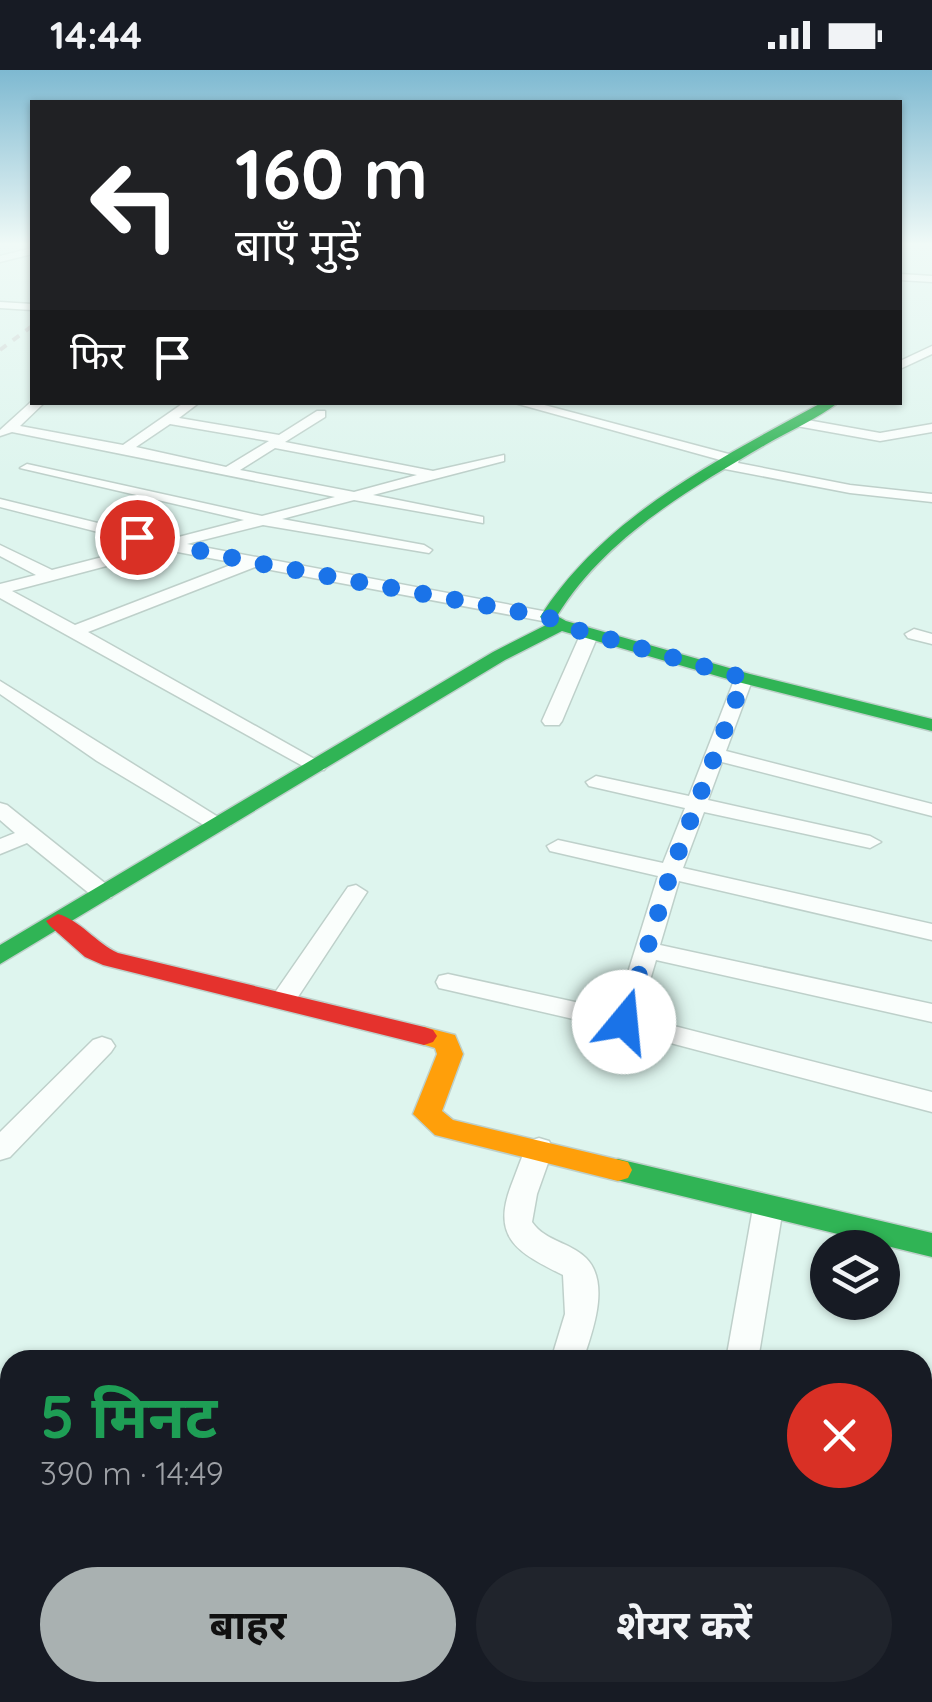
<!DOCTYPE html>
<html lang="hi">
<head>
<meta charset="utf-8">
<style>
	body { margin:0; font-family:Quicksand,"Noto Sans Devanagari",sans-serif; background:#20242c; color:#f1f3f6; height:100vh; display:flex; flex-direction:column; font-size:38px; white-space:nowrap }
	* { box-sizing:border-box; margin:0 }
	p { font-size:32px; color:#9ea1a6 }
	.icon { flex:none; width:55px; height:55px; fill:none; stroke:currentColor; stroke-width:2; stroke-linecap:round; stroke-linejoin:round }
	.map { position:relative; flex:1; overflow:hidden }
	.side { position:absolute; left:0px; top:1280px; width:932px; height:352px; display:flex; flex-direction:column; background:#171b24; border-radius:30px 30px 0 0; box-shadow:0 2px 8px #0004 }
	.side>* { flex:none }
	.top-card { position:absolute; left:30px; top:30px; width:872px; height:305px; border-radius:0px; box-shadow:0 2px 8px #0004; background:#202124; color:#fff; overflow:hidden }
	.buttons { position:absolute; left:810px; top:1160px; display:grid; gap:20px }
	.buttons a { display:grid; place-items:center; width:90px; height:90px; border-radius:50%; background:#171b24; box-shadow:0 2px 8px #0004; font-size:50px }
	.pin { position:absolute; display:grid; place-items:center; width:85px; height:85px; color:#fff; margin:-42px; border:5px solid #fff; border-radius:50%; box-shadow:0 2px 10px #0007 }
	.me { position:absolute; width:110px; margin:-55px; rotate:17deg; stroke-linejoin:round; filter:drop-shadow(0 0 8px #0008) }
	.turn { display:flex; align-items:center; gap:35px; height:210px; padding:0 40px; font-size:45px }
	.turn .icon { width:130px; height:130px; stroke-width:2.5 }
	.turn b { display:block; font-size:70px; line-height:85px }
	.then { display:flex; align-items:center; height:95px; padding:0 40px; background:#0003; gap:20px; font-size:38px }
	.round { display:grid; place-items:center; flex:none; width:105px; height:105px; border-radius:52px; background:#20242c }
	.summary { display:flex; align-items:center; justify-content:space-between; height:170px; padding:0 40px }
	h1 { font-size:60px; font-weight:700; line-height:75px; color:#1e9e55 }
	.button { display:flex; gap:20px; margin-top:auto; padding:20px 40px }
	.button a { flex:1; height:115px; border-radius:60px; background:#a9b1b1; color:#111; font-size:40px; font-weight:700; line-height:115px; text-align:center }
	.button a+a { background:#20242c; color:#f1f3f6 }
	.status { display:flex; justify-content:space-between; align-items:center; height:70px; padding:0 50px; background:#171b24; direction:ltr }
	.status svg { height:28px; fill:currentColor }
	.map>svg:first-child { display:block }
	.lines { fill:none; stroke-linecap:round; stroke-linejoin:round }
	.street-casing { stroke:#bed0ca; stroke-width:3 }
	.fast-casing { stroke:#bed0ca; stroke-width:3 }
	.slow-casing { stroke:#bed0ca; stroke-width:3 }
	.jam-casing { stroke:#bed0ca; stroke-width:3 }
	.street { fill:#fafefc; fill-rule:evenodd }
	.fast { fill:#30b455; fill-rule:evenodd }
	.slow { fill:#ff9f0a; fill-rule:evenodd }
	.jam { fill:#e5322d; fill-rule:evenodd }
	.rail { stroke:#d0d6d4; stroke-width:4; stroke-dasharray:8 8; stroke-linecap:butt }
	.route { stroke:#1a73e8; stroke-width:18; stroke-dasharray:0 32.4 }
</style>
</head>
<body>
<div class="status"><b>14:44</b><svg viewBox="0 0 49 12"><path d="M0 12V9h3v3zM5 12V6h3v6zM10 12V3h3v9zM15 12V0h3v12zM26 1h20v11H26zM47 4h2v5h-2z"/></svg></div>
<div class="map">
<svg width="932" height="1632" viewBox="0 0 932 1632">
	<rect width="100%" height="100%" fill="#def5ee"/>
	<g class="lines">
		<defs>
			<path id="street" d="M32 178V184L0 192V186Z
				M900 204 932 206V212L900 210Z
				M0 232 32 234V240L0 238Z
				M932 276V284L900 299V291Z
				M32 331 45 332 20 356 123 375 185 332H200L179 348 279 365 317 341H325V347L285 372 433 401 504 385V391L373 425 483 447V453L354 430 282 449 424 475 432 480 429 483 263 455 187 474 548 542 556 547 548 552 255 497 88 562 327 696 324 700H310L0 528V514L36 505 0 486V475L52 500 149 475 0 437V429L167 470 244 450 20 398 27 394 262 446 335 427 12 362 0 366V360ZM170 354 269 371 226 397 136 377ZM275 378 417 405 354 422 240 400ZM167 480 236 493 75 555 12 521Z
				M511 332H533L740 387 738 393 850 415 932 424V432L850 423 725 399 718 395 724 391Z
				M796 348 880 363 932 354V362L880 371 791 355 790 352Z
				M590 558 599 563 562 651 559 655H545L542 651 581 563Z
				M914 559 932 564V574L908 568 905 564Z
				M744 603 753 608 726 681 932 734V746L722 692 708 730 870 766 881 772 870 778 704 742 683 798 932 854V870L679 811 660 875 932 934V952L656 890 639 947 932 1022V1042L625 961 448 920 439 918 436 912 439 906 448 904 616 941 658 806 550 781 547 776 558 770 663 793 685 738 589 716 586 712 596 706 689 726 735 608Z
				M0 611 231 755 220 761 212 760 97 691 0 624Z
				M0 733 7 735 111 818 114 823 111 828H95L27 773 0 784V769L15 763 0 750Z
				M356 815 367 822 292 936H274L271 930 274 924 348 817Z
				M102 967 111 970 115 976 111 982 10 1087 0 1090V1062L93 970Z
				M539 1068 549 1071 553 1079 537 1124 532 1152C546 1172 570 1172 586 1188 611 1213 592 1263 583 1290H551L565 1244 563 1205C519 1183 491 1169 511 1116 517 1101 522 1085 529 1071Z
				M768 1126 778 1130 783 1138 758 1290H726L753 1138 758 1130Z
				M0 1365 10 1369V1401L0 1397Z
				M922 1536 932 1539V1577L922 1574Z
				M434 1622H474L471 1632H431Z"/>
			<path id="fast" d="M823 332H839C817 349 789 361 765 375 688 420 605 468 557 546L566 551 750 604 932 649V661L738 612 562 561 505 590 0 894V875L493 582 548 554 540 547C605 445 719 389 823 332Z
				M618 1089 932 1163V1187L608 1108 604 1100 608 1092Z"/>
			<path id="slow" d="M424 957 455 965 463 984 442 1041 453 1050 628 1092 632 1100 628 1108 618 1111 435 1065 413 1044 437 984 435 978 415 972 411 966 415 960Z"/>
			<path id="jam" d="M58 844C80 850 96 873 118 883L424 957 433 960 437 966 433 972 424 975 103 895 85 887 50 856 46 851Z"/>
		</defs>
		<use href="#street" class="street-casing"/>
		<use href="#fast" class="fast-casing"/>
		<use href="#slow" class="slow-casing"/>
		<use href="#jam" class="jam-casing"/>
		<use href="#street" class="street"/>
		<use href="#fast" class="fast"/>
		<use href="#slow" class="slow"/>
		<use href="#jam" class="jam"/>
		<path class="rail" d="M0 280 32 256"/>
	</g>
	<linearGradient id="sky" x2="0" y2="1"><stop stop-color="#7eb9d1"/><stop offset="0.43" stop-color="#f0faf7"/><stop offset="1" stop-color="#f0faf7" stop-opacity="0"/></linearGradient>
	<rect width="932" height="405" fill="url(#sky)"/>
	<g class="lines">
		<path class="route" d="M137 467 252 492 548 547 560 555 744 608 671 802 624 952"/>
	</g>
</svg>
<div class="buttons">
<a><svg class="icon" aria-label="layers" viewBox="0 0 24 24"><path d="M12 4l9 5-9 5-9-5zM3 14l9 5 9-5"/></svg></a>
</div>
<div class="pin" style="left:137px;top:467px;background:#d93025"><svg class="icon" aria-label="arrive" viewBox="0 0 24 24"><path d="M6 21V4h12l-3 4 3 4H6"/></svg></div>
<svg class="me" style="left:624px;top:952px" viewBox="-20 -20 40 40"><circle r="19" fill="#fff"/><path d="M0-13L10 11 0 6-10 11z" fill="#1a73e8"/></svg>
<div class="top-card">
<div class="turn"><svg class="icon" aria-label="left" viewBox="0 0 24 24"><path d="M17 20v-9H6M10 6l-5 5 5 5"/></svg><div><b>160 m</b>बाएँ मुड़ें</div></div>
<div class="then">फिर<svg class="icon" aria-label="arrive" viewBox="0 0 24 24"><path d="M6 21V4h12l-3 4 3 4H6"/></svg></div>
</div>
<section class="side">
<div class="summary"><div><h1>5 मिनट</h1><p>390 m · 14:49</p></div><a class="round" style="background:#d93025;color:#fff"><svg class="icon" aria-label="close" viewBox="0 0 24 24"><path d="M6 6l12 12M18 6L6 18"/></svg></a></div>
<div class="button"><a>बाहर</a><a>शेयर करें</a></div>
</section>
</div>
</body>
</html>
